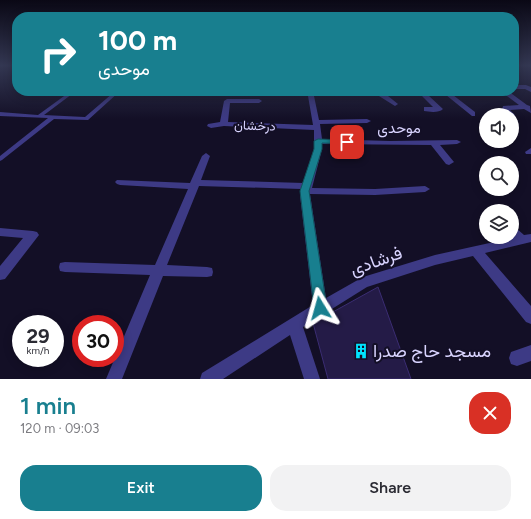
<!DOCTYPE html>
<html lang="en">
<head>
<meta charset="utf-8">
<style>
	body { margin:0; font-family:Figtree,Vazirmatn,sans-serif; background:#f2f2f3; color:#2b2b33; height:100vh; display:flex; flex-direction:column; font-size:15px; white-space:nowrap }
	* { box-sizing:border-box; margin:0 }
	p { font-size:13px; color:#7c7c81 }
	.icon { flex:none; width:22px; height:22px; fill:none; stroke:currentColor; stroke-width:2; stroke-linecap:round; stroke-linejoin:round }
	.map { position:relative; height:379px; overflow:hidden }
	.drawer { display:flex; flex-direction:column; background:#fff; flex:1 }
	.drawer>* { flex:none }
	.guide { position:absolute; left:12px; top:12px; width:507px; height:84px; border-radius:16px; box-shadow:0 2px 10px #0003; background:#187f8f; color:#fff; overflow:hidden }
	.tools { position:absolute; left:479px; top:108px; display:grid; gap:8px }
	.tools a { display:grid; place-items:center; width:40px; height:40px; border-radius:50%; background:#fff; box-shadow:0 2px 10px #0003; font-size:20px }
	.speed { position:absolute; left:12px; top:315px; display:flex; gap:8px; font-size:20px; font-weight:700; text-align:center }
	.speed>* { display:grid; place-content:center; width:52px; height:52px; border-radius:50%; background:#fff; box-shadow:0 2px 10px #0003; line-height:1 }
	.speed small { font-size:10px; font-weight:400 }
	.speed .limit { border:6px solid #d22; background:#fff; color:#111 }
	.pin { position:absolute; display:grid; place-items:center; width:34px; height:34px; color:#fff; margin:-17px; border-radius:8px; box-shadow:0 2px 6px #0006 }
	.me { position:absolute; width:44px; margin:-22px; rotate:352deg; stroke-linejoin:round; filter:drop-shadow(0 0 3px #0008) }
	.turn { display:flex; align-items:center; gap:14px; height:84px; padding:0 20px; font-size:18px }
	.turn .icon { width:52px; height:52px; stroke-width:2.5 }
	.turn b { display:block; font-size:28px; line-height:34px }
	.round { display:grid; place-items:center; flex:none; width:42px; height:42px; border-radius:16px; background:#f2f2f3 }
	.head { display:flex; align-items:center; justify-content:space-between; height:68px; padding:0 20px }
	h1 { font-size:24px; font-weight:600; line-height:30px; color:#187f8f }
	.primary-button { display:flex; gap:8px; margin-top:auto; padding:8px 20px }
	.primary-button a { flex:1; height:46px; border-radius:16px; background:#187f8f; color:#fff; font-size:16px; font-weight:600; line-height:46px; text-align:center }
	.primary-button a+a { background:#f2f2f3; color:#2b2b33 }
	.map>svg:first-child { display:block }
	.building { fill:#241b47; stroke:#3b2d73 }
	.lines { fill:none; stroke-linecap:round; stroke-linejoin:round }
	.service { fill:#3d3a85; fill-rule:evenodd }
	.minor { fill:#3d3a85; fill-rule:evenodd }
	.route { fill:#187f8f; stroke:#10535d }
	.labels { text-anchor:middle; stroke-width:4; stroke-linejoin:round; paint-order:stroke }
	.far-street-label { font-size:13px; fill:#d9d4ff; stroke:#130f26 }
	.street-label { font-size:15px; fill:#d9d4ff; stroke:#130f26 }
	.near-street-label { font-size:18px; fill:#d9d4ff; stroke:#130f26 }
	.near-poi-label { font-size:18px; fill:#d9d4ff; stroke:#130f26; text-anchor:start }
</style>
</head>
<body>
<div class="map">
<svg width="531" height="379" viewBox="0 0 531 379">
	<rect width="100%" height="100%" fill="#130f26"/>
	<path class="building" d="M378 287 411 379H328L313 323Z"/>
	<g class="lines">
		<path class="service" d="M71 91H76L44 115 85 117 113 93 92 92 90 91H118L119 92 88 120 54 119 2 160 0 161V156L48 118 0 116V112L38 115Z"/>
		<path class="minor" d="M514 66H518L519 67 514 69Z
			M514 85H526L531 87V92L525 89H514Z
			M312 91H328L315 95 314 96 319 120 367 119 371 121 367 123 320 124 322 139 390 141 457 140 461 142 457 144 440 145 454 162 449 165 446 164 431 145 322 144V149L312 188 375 189 425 186 430 189 425 192 375 195 310 194 326 298 363 277 435 255 512 238V227L516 228 524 235 531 234V242L485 253 531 306V324L526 322 473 256 435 265 367 287 303 327 320 379H304L290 335 223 379H200L202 373 313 305 300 195 301 189 199 186 167 265 207 267 212 268 213 272 212 276 207 277 163 276 122 379H106L150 275 65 272 60 271 59 267 60 263 65 262 155 265 188 189 120 185 117 184 115 182 117 180 190 183 202 156 206 153 210 156 201 180 304 183 314 149V130L224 126 211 128 207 126 208 124 220 122 224 101 227 99H259L262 101 259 103H230L228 122 313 125 308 96 310 92Z
			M329 91 403 93 508 91 527 105 530 106 531 113 524 109 510 110 515 115 512 117V115H507L502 110 503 106 519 105 503 93 453 95 475 112V116H472L446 95 429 96 443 109C439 113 430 112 424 111V107H433L422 96H388L398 104 395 106 379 96 332 93Z
			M531 148V154H526L525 152Z
			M0 228 33 231 37 232 39 235 5 279 0 280V266L23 238 0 236Z
			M531 345V361L517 366 511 364 509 358 511 352Z"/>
	</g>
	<linearGradient id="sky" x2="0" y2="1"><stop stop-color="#0a0815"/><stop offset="0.55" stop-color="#333752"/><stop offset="1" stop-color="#333752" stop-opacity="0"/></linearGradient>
	<rect width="531" height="119" fill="url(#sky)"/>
	<path class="route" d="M318 139 347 140 350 142 347 144 322 143V149L309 191 327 308 325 312 320 314 316 312 314 308 300 191 314 149V141Z"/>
	<defs>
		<symbol id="building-bare" viewBox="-9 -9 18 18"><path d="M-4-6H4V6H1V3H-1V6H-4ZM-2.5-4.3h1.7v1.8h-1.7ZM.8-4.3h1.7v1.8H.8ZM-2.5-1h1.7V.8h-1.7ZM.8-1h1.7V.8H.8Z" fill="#00e5ff" stroke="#130f26" stroke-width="2.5" paint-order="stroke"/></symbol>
	</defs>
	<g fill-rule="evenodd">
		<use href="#building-bare" x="350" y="340" width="22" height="22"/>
	</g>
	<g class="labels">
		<g class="far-street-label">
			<text transform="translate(255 125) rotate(2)" y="5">درخشان</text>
		</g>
		<g class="street-label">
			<text x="399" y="133">موحدی</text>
		</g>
		<g class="near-street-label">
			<text transform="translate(376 261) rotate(-20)" y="6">فرشادی</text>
		</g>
		<g class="near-poi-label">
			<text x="373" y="357">مسجد حاج صدرا</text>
		</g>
	</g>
</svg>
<div class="tools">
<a><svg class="icon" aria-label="sound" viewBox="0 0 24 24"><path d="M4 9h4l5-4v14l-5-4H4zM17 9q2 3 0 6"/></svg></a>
<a><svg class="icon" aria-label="search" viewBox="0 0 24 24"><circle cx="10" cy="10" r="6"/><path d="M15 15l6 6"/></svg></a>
<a><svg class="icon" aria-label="layers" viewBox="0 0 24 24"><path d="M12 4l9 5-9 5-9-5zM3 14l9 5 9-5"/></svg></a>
</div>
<div class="speed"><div>29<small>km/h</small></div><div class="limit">30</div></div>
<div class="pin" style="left:347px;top:142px;background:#d93025"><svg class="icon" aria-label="arrive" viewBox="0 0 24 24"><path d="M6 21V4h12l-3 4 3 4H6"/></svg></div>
<svg class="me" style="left:320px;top:308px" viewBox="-20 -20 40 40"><path d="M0-17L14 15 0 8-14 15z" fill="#187f8f" stroke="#fff" stroke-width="4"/></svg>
<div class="guide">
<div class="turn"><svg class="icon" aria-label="right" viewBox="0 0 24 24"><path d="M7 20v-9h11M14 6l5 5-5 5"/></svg><div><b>100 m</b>موحدی</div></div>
</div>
</div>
<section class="drawer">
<div class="head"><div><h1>1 min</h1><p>120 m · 09:03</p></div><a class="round" style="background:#d93025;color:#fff"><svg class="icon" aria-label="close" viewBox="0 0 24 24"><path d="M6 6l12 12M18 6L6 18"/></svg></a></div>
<div class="primary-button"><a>Exit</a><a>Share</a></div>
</section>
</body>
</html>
